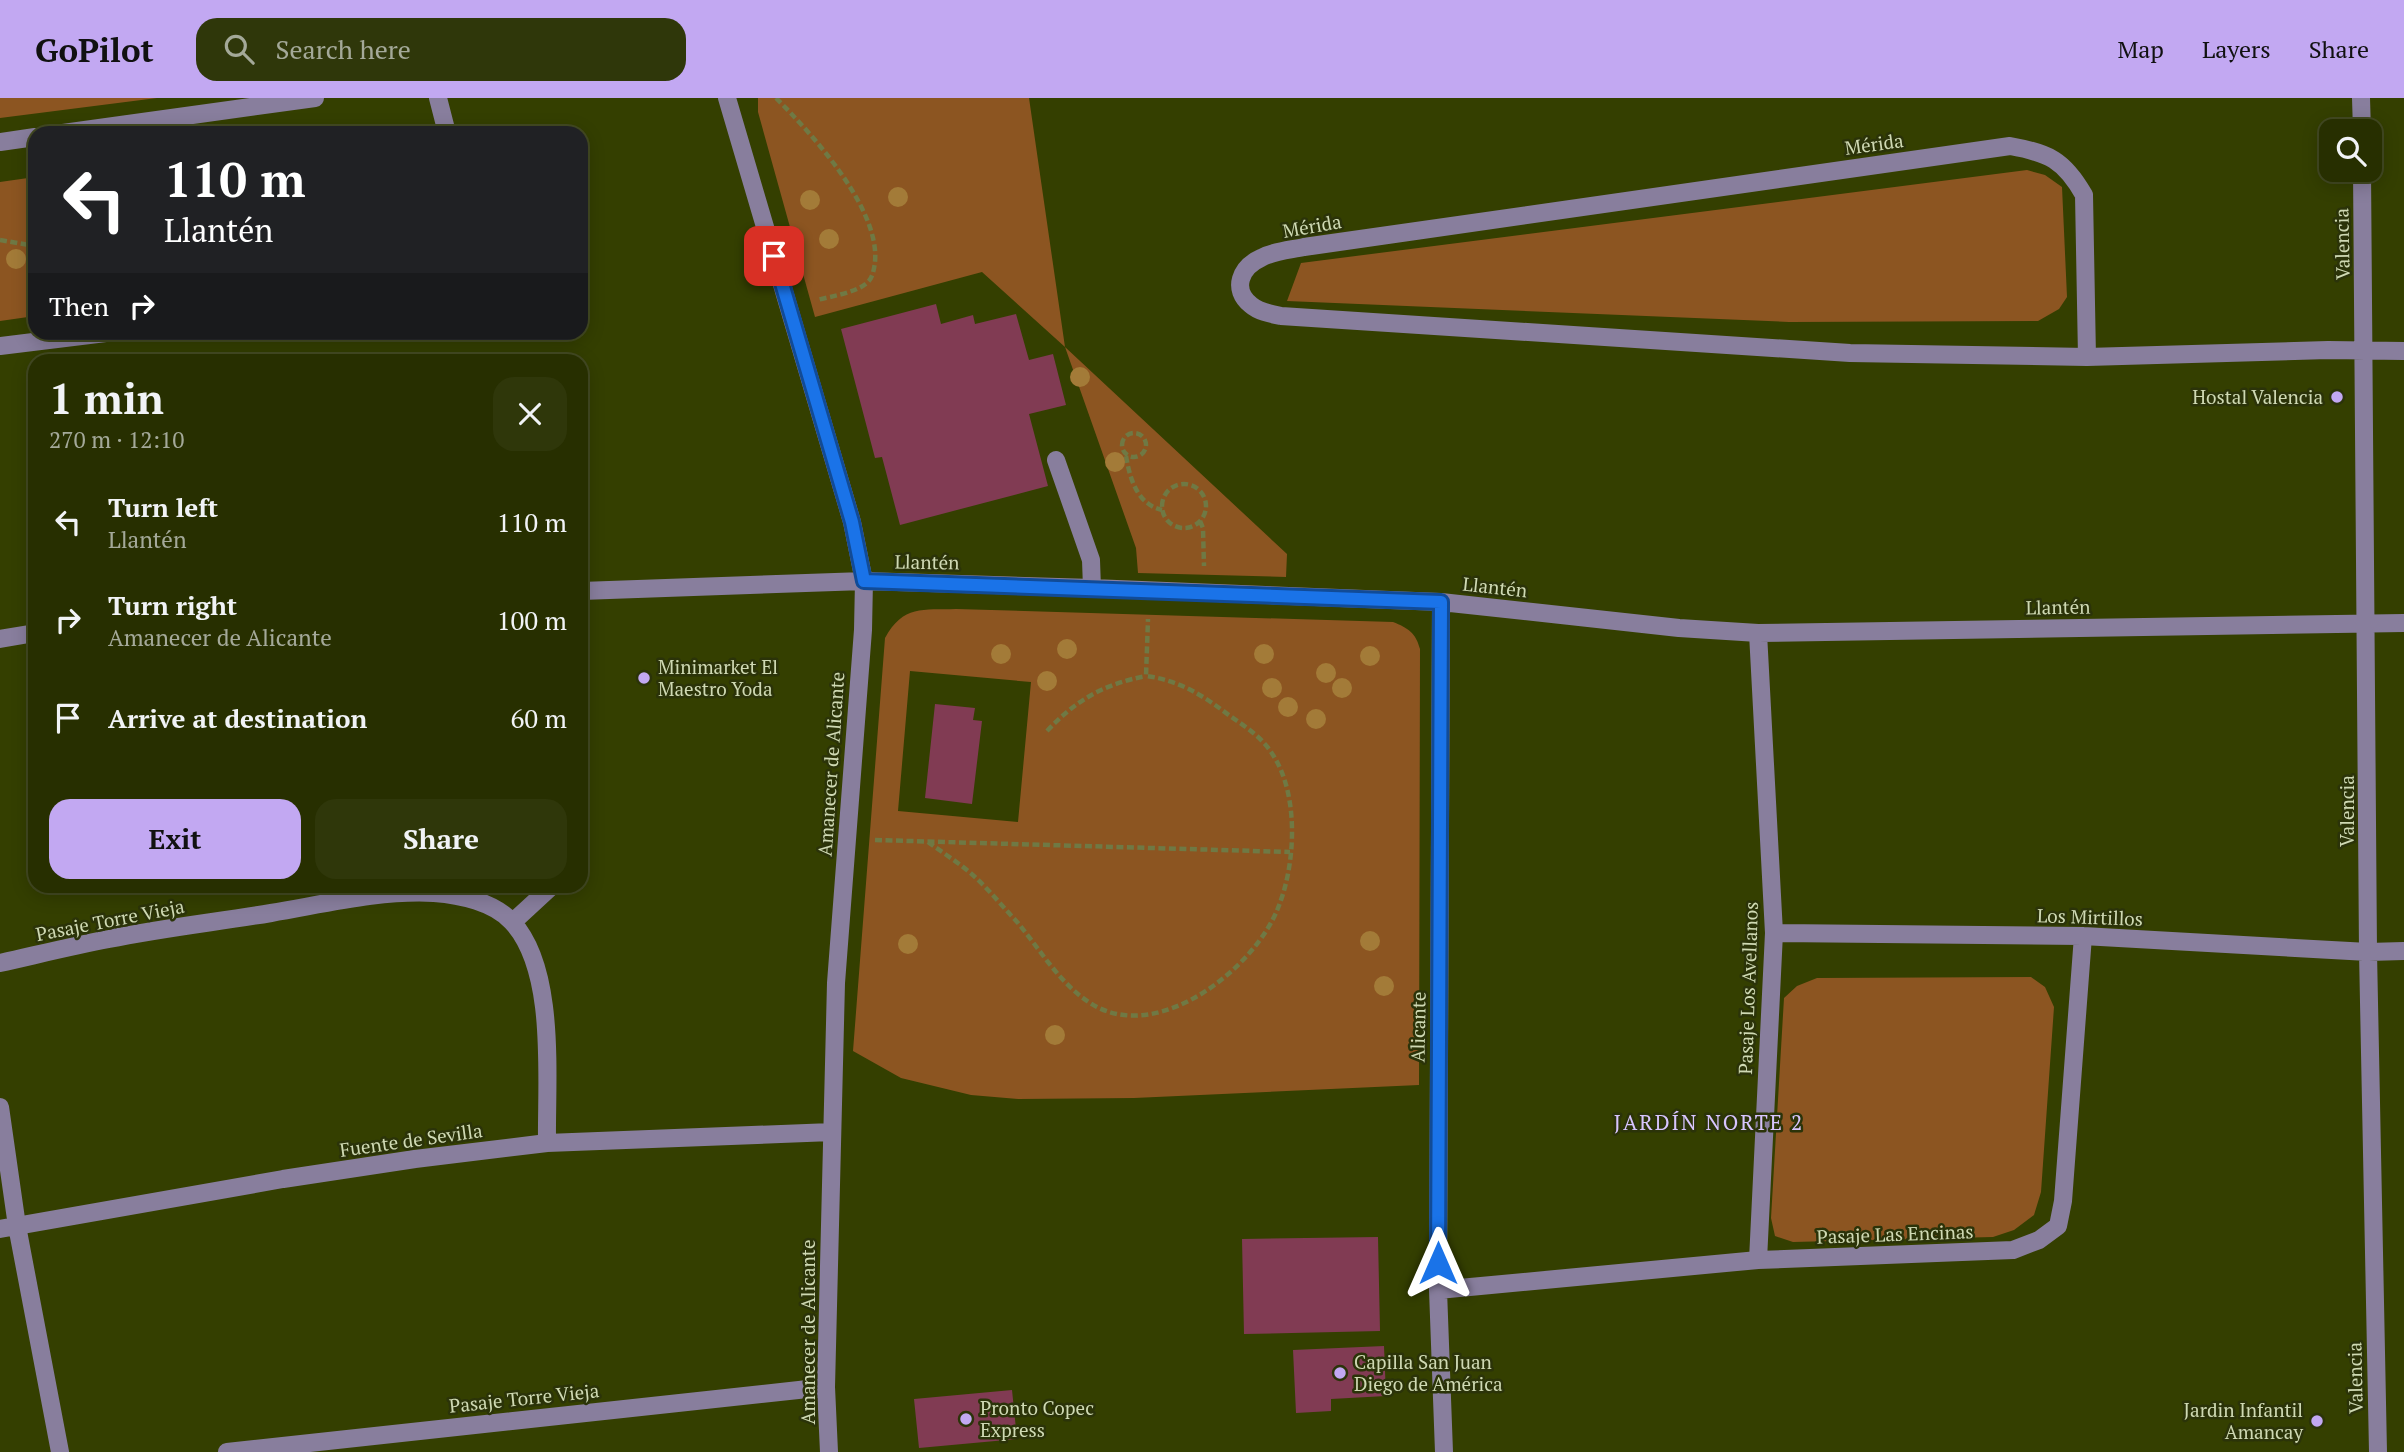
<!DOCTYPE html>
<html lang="en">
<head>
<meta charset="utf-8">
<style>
	body { margin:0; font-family:"PT Serif",serif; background:#2f370a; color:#f1f3f6; height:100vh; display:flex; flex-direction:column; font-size:26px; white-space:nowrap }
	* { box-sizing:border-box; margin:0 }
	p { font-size:23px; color:#a4a999 }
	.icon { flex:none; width:38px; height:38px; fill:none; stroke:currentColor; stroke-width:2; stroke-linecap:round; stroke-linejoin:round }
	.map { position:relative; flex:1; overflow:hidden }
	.side { position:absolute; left:28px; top:256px; width:560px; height:539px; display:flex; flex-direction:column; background:#272f00; border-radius:21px; box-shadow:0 4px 18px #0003,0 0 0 2px #434a22 }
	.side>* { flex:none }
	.top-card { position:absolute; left:28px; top:28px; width:560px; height:214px; border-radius:21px; box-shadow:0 4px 18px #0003,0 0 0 2px #434a22; background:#202124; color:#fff; overflow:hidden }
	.fabs { position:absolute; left:2319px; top:21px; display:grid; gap:14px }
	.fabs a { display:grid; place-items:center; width:63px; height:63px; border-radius:14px; background:#272f00; box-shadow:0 4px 18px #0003,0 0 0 2px #434a22; font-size:35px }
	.pin { position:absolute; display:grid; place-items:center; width:60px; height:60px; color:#fff; margin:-30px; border-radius:14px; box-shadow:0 4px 10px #0006 }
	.me { position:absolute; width:77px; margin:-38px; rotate:0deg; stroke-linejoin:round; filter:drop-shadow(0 0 5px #0008) }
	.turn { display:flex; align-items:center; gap:24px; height:147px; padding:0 21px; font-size:32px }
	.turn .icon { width:91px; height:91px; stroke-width:2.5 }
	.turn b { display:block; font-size:49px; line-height:60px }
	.then { display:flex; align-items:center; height:66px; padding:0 21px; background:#0003; gap:14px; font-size:26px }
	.round { display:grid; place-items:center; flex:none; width:74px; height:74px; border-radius:21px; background:#2f370a }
	.head { display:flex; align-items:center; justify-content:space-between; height:119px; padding:0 21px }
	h1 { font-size:42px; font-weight:600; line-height:52px }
	.button { display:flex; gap:14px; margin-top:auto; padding:14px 21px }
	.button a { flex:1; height:80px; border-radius:21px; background:#c2a8f2; color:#111; font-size:28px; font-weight:600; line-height:80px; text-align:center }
	.button a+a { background:#2f370a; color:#f1f3f6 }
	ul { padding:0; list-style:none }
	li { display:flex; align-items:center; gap:21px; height:98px; padding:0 21px }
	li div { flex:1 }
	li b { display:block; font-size:26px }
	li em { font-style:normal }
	header { display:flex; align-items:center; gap:42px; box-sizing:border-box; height:98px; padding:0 35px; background:#c2a8f2; color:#111 }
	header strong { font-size:33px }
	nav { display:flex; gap:38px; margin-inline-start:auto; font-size:24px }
	.search { width:490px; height:63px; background:#2f370a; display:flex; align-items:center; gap:18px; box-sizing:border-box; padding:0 24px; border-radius:21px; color:#a4a999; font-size:26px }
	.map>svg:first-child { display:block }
	.green { fill:#8c5521; fill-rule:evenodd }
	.building { fill:#813b53 }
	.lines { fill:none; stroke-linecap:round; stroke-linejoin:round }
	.path { stroke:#6f7944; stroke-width:4.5; stroke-dasharray:7 3.5; stroke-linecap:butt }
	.minor { stroke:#887e9d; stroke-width:18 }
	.tree { fill:#a37b38 }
	.route-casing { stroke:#114b97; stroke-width:18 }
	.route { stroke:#1a73e8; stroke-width:12 }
	.poi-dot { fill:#c2a8f2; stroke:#2b3309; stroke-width:2.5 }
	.labels { text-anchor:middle; stroke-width:5; stroke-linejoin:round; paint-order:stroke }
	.street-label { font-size:19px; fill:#cfd9b3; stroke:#2b3309 }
	.poi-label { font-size:19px; fill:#cfd9b3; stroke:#2b3309; text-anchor:start }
	.neighbourhood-label { font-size:21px; letter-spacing:2px; fill:#d8c5fe; stroke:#2b3309 }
</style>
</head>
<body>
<header>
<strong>GoPilot</strong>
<div class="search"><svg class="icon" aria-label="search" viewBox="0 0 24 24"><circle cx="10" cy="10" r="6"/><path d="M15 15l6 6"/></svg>Search here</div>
<nav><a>Map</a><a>Layers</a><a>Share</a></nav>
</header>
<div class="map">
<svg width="2404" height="1354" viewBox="0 0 2404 1354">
	<rect width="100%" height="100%" fill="#343f00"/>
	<path class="green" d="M0 0H157L0 20Z
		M758 0H1029L1065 249 1287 456 1286 479 1138 475 1136 450 1065 249 982 174 815 219 758 14Z
		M2027 72 2045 77 2062 89 2067 199 2059 211 2038 223 1789 224 1287 203 1301 165Z
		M35 79V218L0 223V84Z
		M956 511 1393 524C1408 530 1416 535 1420 551L1419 987 1134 1000 1018 1001 971 997 901 980 853 953 885 540C903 507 923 512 956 511ZM910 573 1031 584 1018 724 898 713Z
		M2031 879 2045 889 2054 909 2041 1094 2034 1117 2014 1132 1993 1139 1793 1144 1775 1138 1771 1120 1784 900 1797 888 1817 880Z"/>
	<path class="building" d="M936 206 941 226 973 217 975 226 1016 216 1029 262 1053 256 1066 307 1029 316 1048 388 900 427 882 359 875 360 841 231Z
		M935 606 975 610 973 622 982 623 972 706 925 700Z
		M1378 1139 1380 1233 1244 1236 1242 1141Z
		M1384 1248 1386 1298 1331 1301V1313L1296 1315 1293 1252Z
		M1012 1292 1017 1341 919 1350 914 1301Z"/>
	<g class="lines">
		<path class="path" d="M776 0C812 36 880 110 875 164 874 171 873 179 868 184 856 195 832 198 817 202
			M0 142 35 148
			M1122 347a12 12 0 1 1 24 0a12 12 0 1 1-24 0Z
			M1126 358C1130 381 1137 406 1162 412
			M1162 408a22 22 0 1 1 44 0a22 22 0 1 1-44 0Z
			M1200 423 1203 430 1204 468
			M1047 633C1076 602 1104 586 1146 578
			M875 742 1290 754
			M928 744C943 755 961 766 975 779 990 793 1004 810 1018 825 1042 854 1063 891 1097 909 1163 943 1255 869 1278 810 1296 766 1299 697 1273 657 1263 640 1246 629 1230 618 1204 598 1179 582 1146 578L1148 521"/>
		<path class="minor" d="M438 0 447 35
			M727 0 852 424 864 483 863 532 836 885 826 1289 829 1354
			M2361 0 2362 33
			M63 35 315 0
			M0 44 35 39
			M2362 72 2368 854 2378 1354
			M0 248 114 234
			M2087 259 2084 97C2064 62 2049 55 2010 48L1304 149C1290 152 1273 153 1261 160 1241 169 1231 191 1251 207 1259 214 1271 216 1281 218L1850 255 2087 259 2328 252 2404 253
			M1056 362 1091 462 1092 490
			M581 493 864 483 1092 490 1441 504 1679 530 1758 535 2404 525
			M1441 504 1438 1192 1444 1354
			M0 541 35 535
			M513 824 552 788
			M1774 835 2083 838 2368 854 2404 853
			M0 865C36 857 72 848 109 841 162 830 217 824 271 815 325 806 380 792 434 795 460 797 494 804 512 824 557 872 546 983 547 1045
			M0 1009 17 1128 60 1354
			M0 1131 283 1081 415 1061 547 1045 832 1034
			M1758 1162 1774 835 1758 535
			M1438 1192 1758 1162 2013 1152 2039 1142 2058 1128 2063 1103 2083 838
			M227 1354 826 1289"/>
	</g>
	<g class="tree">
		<circle cx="898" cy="99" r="10"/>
		<circle cx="810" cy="102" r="10"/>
		<circle cx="829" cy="141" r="10"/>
		<circle cx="16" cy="161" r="10"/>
		<circle cx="1080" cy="279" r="10"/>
		<circle cx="1115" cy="364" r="10"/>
		<circle cx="1067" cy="551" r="10"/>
		<circle cx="1001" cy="556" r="10"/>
		<circle cx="1264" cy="556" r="10"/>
		<circle cx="1370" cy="558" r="10"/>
		<circle cx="1326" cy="575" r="10"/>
		<circle cx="1047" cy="583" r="10"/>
		<circle cx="1272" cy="590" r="10"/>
		<circle cx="1342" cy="590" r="10"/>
		<circle cx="1288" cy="609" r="10"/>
		<circle cx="1316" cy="621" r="10"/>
		<circle cx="1370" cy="843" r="10"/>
		<circle cx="908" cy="846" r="10"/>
		<circle cx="1384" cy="888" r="10"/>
		<circle cx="1055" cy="937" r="10"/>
	</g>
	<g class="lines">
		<defs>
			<path id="route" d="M774 158 852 424 864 483 1441 504 1438 1165"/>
		</defs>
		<use href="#route" class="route-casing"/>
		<use href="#route" class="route"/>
	</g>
	<g class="poi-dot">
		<circle cx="2337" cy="299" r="7"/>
		<circle cx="644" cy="580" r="7"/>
		<circle cx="1340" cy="1275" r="7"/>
		<circle cx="966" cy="1321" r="7"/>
		<circle cx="2317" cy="1323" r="7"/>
	</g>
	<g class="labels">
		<g class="street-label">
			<text transform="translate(1874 46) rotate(-8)" y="7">Mérida</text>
			<text transform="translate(1312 128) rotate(-10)" y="7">Mérida</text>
			<text transform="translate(2342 146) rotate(-91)" y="7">Valencia</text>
			<text transform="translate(927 464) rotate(1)" y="7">Llantén</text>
			<text transform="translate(1495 489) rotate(6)" y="7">Llantén</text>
			<text transform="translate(2058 509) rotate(-1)" y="7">Llantén</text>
			<text transform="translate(831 666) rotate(-86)" y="7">Amanecer de Alicante</text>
			<text transform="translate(2347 713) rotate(-90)" y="7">Valencia</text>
			<text transform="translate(2090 819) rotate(2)" y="7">Los Mirtillos</text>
			<text transform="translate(110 822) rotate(-11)" y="7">Pasaje Torre Vieja</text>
			<text transform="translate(1748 890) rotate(-88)" y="7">Pasaje Los Avellanos</text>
			<text transform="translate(1418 929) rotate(-89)" y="7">Alicante</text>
			<text transform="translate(411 1042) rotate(-8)" y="7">Fuente de Sevilla</text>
			<text transform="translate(1895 1136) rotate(-2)" y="7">Pasaje Las Encinas</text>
			<text transform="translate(808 1234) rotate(-90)" y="7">Amanecer de Alicante</text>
			<text transform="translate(2355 1280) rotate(-91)" y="7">Valencia</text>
			<text transform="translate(524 1300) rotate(-6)" y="7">Pasaje Torre Vieja</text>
		</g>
		<g class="poi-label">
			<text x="2323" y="306" text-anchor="end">Hostal Valencia</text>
			<text x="658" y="576">Minimarket El<tspan x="658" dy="22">Maestro Yoda</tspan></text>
			<text x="1354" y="1271">Capilla San Juan<tspan x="1354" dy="22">Diego de América</tspan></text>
			<text x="980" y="1317">Pronto Copec<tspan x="980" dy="22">Express</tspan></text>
			<text x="2303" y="1319" text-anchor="end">Jardin Infantil<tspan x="2303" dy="22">Amancay</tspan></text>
		</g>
		<g class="neighbourhood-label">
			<text x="1709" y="1032">JARDÍN NORTE 2</text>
		</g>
	</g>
</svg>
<div class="fabs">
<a><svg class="icon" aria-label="search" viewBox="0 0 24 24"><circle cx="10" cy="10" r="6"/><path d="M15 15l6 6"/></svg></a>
</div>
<div class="pin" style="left:774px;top:158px;background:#d93025"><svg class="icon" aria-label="arrive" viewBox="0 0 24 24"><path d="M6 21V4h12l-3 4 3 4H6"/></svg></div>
<svg class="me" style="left:1438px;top:1165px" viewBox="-20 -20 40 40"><path d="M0-17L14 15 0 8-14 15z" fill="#1a73e8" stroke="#fff" stroke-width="4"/></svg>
<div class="top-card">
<div class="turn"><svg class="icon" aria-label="left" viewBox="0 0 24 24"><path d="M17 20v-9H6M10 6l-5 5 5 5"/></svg><div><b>110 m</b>Llantén</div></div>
<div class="then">Then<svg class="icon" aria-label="right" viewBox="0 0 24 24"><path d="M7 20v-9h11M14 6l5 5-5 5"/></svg></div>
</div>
<section class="side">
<div class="head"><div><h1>1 min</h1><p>270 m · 12:10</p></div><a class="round"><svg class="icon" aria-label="close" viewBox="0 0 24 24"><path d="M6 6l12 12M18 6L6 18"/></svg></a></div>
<ul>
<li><svg class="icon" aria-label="left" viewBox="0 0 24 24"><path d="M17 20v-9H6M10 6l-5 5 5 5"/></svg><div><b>Turn left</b><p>Llantén</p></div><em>110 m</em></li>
<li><svg class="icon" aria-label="right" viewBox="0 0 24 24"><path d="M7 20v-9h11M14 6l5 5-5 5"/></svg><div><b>Turn right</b><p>Amanecer de Alicante</p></div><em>100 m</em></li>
<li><svg class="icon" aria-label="arrive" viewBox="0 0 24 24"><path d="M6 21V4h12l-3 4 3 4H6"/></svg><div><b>Arrive at destination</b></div><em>60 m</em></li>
</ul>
<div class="button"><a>Exit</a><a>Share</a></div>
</section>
</div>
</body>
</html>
